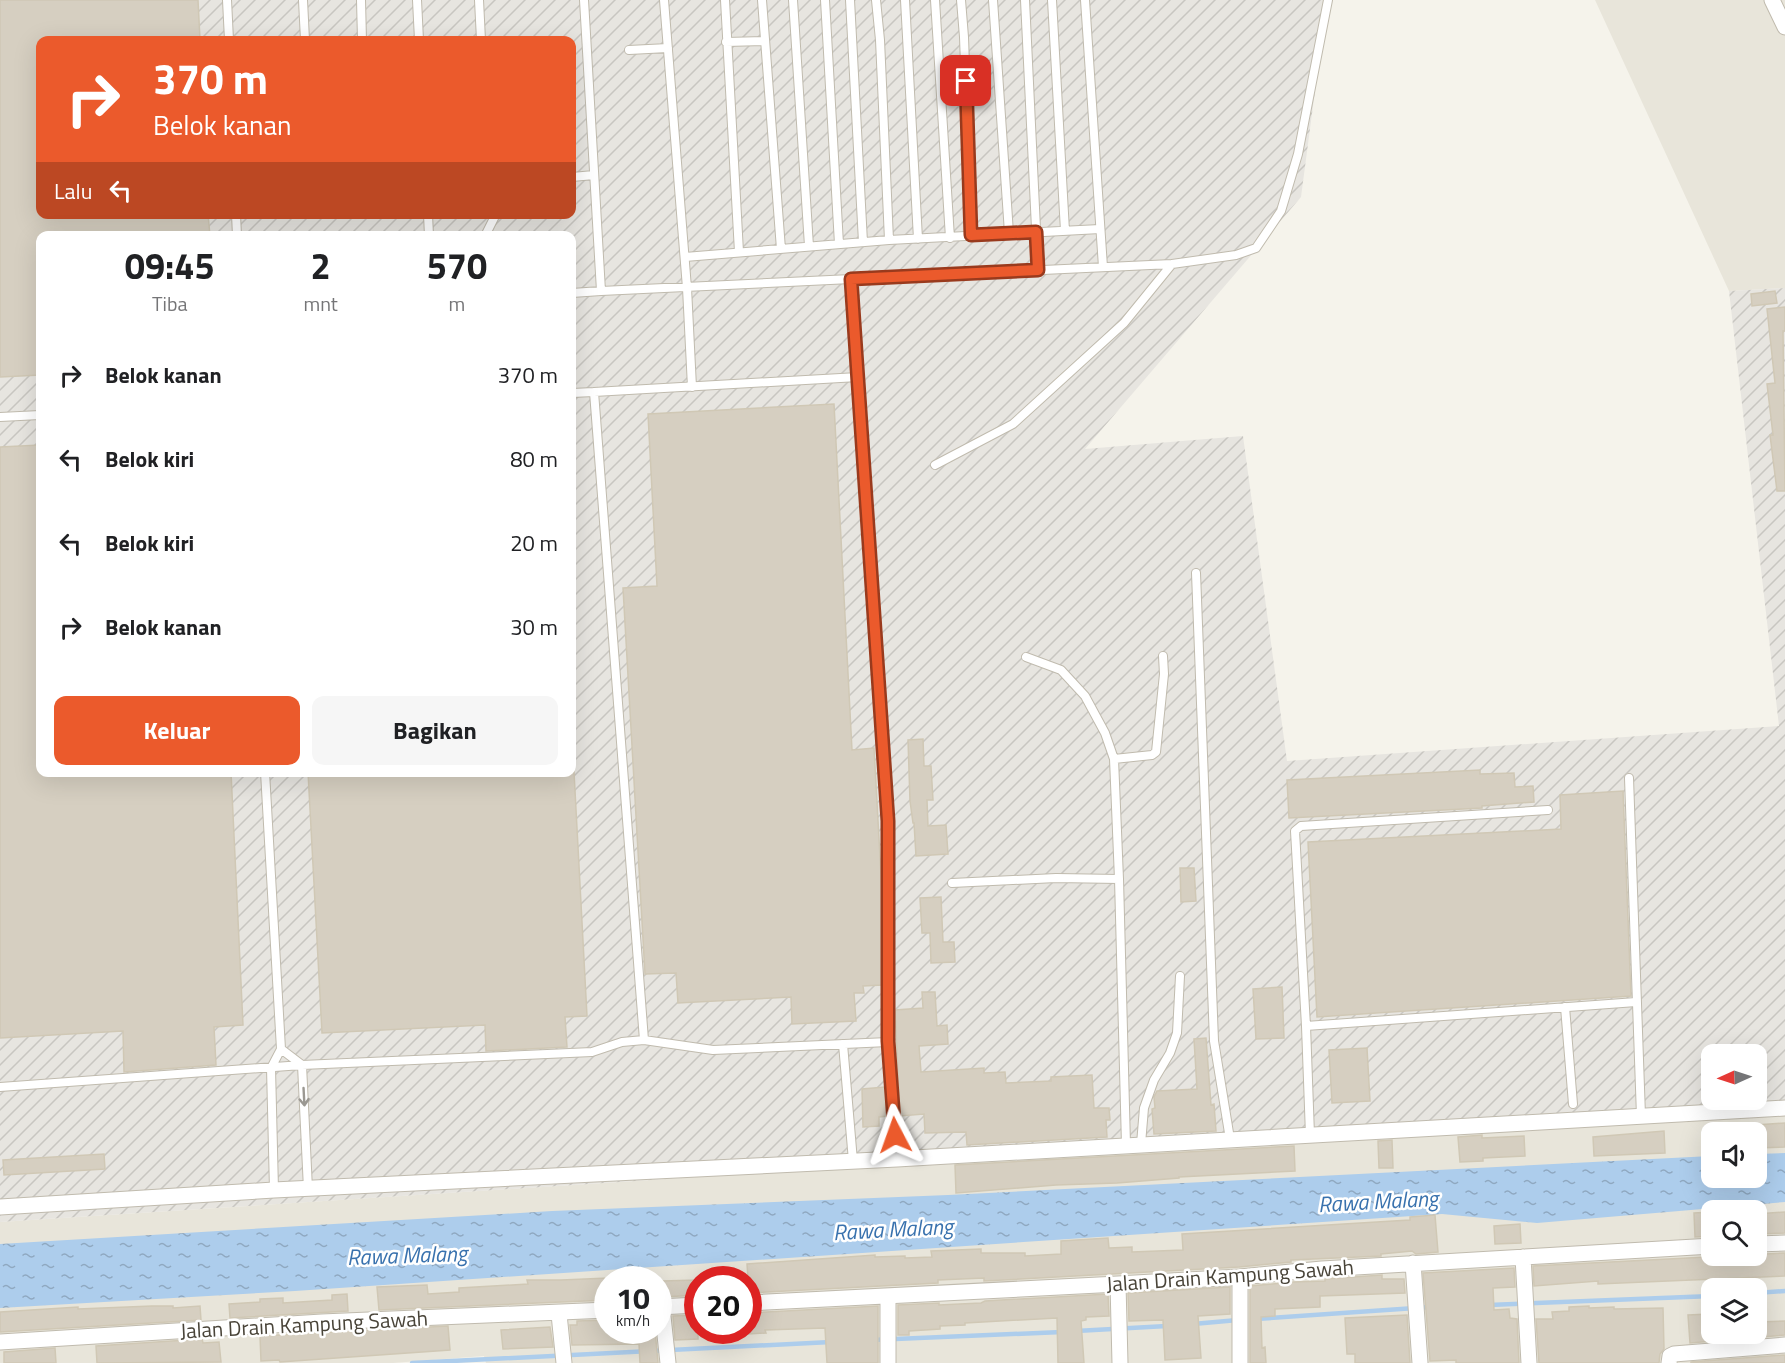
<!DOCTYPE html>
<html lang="id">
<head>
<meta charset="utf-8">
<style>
	body { margin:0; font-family:"Titillium Web",sans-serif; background:#f6f6f6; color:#202124; height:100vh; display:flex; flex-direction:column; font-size:22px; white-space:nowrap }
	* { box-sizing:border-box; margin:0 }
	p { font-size:20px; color:#757577 }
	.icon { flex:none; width:33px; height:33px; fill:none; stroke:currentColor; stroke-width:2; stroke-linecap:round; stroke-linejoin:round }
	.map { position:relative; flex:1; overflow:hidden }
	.details { position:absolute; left:36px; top:231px; width:540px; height:546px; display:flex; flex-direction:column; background:#fff; border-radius:12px; box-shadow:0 6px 24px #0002 }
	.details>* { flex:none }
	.top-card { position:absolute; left:36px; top:36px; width:540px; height:183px; border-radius:12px; box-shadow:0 6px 24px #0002; background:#eb5a2c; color:#fff; overflow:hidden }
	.needle { width:39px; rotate:267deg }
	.controls { position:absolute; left:1701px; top:1044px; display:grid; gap:12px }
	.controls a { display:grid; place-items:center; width:66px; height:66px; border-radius:12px; background:#fff; box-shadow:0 6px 24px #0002; font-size:30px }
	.speed { position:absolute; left:594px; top:1266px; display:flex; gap:12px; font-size:30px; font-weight:700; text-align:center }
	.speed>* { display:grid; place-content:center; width:78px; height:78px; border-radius:50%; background:#fff; box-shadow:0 6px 24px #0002; line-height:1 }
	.speed small { font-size:15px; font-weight:400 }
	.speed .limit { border:9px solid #d22; background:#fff; color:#111 }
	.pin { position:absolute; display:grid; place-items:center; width:51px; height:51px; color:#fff; margin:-26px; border-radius:12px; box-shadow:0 3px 9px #0006 }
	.me { position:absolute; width:66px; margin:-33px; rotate:356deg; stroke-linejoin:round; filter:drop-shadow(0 0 4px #0008) }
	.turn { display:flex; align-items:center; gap:21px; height:126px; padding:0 18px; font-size:27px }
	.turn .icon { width:78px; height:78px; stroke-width:2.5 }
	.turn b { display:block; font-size:42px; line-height:51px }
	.then { display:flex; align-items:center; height:57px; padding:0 18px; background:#0003; gap:12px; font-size:22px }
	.eta { display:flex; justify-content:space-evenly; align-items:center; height:102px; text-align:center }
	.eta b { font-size:36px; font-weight:700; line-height:42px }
	.action { display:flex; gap:12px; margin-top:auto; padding:12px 18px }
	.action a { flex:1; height:69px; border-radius:12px; background:#eb5a2c; color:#fff; font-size:24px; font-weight:700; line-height:69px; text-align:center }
	.action a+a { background:#f6f6f6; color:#202124 }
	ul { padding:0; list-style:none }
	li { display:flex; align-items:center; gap:18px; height:84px; padding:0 18px }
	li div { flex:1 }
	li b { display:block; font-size:22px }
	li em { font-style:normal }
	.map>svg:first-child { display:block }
	.residential { fill:#e8e5da; fill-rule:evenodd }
	.industrial { fill:url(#industrial-furrows); fill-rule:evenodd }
	.water { fill:url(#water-ripples) }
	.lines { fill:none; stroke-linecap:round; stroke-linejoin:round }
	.stream { stroke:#adcdec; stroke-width:4.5 }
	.building { fill:#d6cfc1; stroke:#d0c8b5; stroke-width:1.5 }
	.lane-casing { stroke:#c0bbae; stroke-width:10 }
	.street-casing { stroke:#c0bbae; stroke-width:17 }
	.lane { stroke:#fff; stroke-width:8 }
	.street { stroke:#fff; stroke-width:15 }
	.oneway { stroke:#9b9892 }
	.route-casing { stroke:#993a1d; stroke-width:15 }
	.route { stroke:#eb5a2c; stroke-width:10 }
	.labels { text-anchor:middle; stroke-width:5; stroke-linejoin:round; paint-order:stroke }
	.street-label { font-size:21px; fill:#494439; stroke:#fff }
	.water-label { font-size:22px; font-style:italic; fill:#3972ae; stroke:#fff }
</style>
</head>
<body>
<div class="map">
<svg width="1785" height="1363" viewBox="0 0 1785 1363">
	<defs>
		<pattern id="industrial-furrows" width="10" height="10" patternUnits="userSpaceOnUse" patternTransform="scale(1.5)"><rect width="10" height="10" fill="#e7e5e0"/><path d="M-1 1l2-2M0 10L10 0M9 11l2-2" fill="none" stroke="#c8c6c1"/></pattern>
		<pattern id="water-ripples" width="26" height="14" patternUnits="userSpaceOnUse" patternTransform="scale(1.5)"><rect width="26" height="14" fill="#adcdec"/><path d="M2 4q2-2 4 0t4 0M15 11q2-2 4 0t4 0" fill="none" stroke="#8fa8c0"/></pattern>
	</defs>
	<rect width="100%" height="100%" fill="#f5f3eb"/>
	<path class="residential" d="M1595 0H1785V288L1729 291Z
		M1785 1111V1363H486L484 1356 393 1363H0V1222L929 1162ZM1712 1132H1756V1178H1712ZM1712 1210H1756V1256H1712ZM608 1280H658V1330H608ZM698 1280H748V1330H698ZM1712 1288H1756V1334H1712Z"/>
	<path class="industrial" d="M0 0H1327L1301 197 1085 449 1243 436 1287 761 1779 726 1729 291 1785 288V1111L929 1162 0 1222ZM40 40H572V214H40ZM40 236H572V772H40ZM1712 1054H1756V1100H1712Z"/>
	<path class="water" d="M1785 1153V1202L1537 1223 1442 1214 295 1291 0 1308V1244L552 1211 948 1195 1711 1156 1712 1178H1756L1757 1154Z"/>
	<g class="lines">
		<path class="stream" d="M1756 1293 1785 1291
			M1489 1305 1712 1296
			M1256 1319 1430 1307
			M1193 1324 1238 1320
			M1076 1331 1167 1326
			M872 1340 1062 1332
			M412 1363 831 1342"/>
	</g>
	<path class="building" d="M0 0H198L200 40H40V214H208L210 236H40V375L0 377Z
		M1775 291 1777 303 1752 306 1751 294Z
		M1785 307V331H1783L1785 491H1777L1770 435H1773L1767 384 1775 383 1767 309Z
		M834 404 852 750 874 748 882 893V985L863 986 864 993H854L856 1021 792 1024 791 997 678 1003 676 973 645 974 623 588 657 586 648 414Z
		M40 445V772H231L243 1025 214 1027 216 1065 124 1072 123 1031 0 1038V447Z
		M923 739 924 766H931L933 800H927L928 826 946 825 948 854 916 856 914 823H913L910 801 908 740Z
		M1480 770V774L1514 773 1515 787 1533 786 1534 802 1482 806V808L1289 818 1287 780Z
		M308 772H574L587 1016 565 1017 567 1047 486 1051 485 1025 322 1033Z
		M1623 791 1631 996 1317 1017 1308 842 1561 829 1560 795Z
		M1180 868H1194L1196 901 1181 902Z
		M941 897 943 942H954L955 962 931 963 930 933H922L920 898Z
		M1282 987 1284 1038 1256 1039 1253 989Z
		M922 992H935L937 1026 947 1025 948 1044 919 1046 921 1072 984 1068V1073L1005 1072 1006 1083 1051 1081V1077L1092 1075 1094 1108H1109L1110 1120H1106L1107 1137 967 1145 966 1132 925 1133 924 1114 900 1116 895 1010 923 1008Z
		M1206 1038 1211 1105 1214 1104 1216 1131 1154 1134 1152 1109 1155 1108 1154 1097 1157 1091 1197 1089 1194 1039Z
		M1367 1048 1370 1101 1332 1103 1329 1050Z
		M885 1087 888 1116 879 1117V1126L863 1127 862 1089Z
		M1785 1123V1147L1756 1148V1125Z
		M1664 1131 1665 1153 1594 1156 1593 1137Z
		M1482 1135V1138L1524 1136 1525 1156 1483 1158V1161L1460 1162 1458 1137Z
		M1392 1140 1393 1168H1379L1378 1141Z
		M1294 1146 1295 1171 1179 1177V1178L1117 1183 1056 1185 956 1193 955 1165Z
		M104 1154 105 1169 4 1175 3 1160Z
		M1712 1212V1236L1695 1237 1694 1213Z
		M1785 1212V1233L1756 1234V1214Z
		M1435 1215 1438 1252 1416 1254 1412 1251 1381 1254V1256L1291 1260V1262L1239 1267 984 1281V1278L938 1280V1283L749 1293 747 1264 875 1255V1257L905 1256V1258L932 1257 931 1251 981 1249V1253H1025V1256L1061 1254V1241L1108 1238 1109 1248 1132 1247V1252L1183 1250 1182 1234 1393 1221 1410 1220V1217Z
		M1520 1224 1521 1243 1495 1244 1494 1226Z
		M1785 1253V1276L1598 1284V1281L1534 1286 1533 1266Z
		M1514 1268 1515 1287 1493 1288 1494 1310 1509 1309 1510 1318 1517 1319 1519 1363H1456V1360L1430 1361 1423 1273Z
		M1382 1275V1279H1404L1405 1293 1320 1296V1307L1275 1309V1316L1261 1317 1262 1348 1265 1347 1266 1363H1250V1286L1293 1282 1325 1281V1279Z
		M608 1278V1300L379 1310 377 1287 427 1285 428 1294 459 1292V1288L528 1284 527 1280H561Z
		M698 1280V1295L663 1297 662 1281Z
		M1230 1287V1314L1198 1316 1201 1358 1165 1360 1163 1320 1129 1321 1128 1293Z
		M347 1294 348 1311 230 1318 229 1304 260 1302V1299L283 1298V1303L332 1300V1295Z
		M1108 1294 1109 1316 1086 1317V1320L1081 1321 1084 1363H1058L1057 1318 965 1323V1325L940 1326V1329L909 1331V1335H898V1305L939 1303V1305L981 1303 985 1301Z
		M152 1306H173V1308L200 1306 201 1320 0 1332V1312L78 1307V1309Z
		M878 1306V1363H827L825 1328 765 1330 766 1333 748 1334V1313Z
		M1589 1306V1308L1614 1307V1309L1663 1308 1664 1349 1660 1354 1659 1363H1539L1536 1319H1553L1552 1312 1569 1311V1307Z
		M1709 1314 1711 1334H1756V1322L1785 1321V1335L1690 1343 1688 1315Z
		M698 1315V1339L675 1340 673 1316Z
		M1407 1315 1410 1363H1355V1354H1347L1345 1318Z
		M608 1320V1330H655L658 1363H640L639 1344 572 1345 570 1325H577V1321Z
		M448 1326 450 1350 280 1362 279 1360 261 1361 260 1336Z
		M550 1327 553 1347 503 1349 501 1330Z
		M202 1339 203 1343 219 1342 221 1362 97 1363 96 1346Z
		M55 1348 56 1363H4V1352Z
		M1785 1355V1363H1691V1362Z"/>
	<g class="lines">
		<defs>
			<path id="lane" d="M227 0 229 40
				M303 0 305 40
				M361 0 362 40
				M417 0 419 40
				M479 0 481 40
				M664 0 687 288 692 387
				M725 0 739 252
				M762 0 781 249
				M793 0 809 246
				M825 0 839 244
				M850 0 863 242
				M876 0 880 40 889 240
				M905 0 918 239
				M935 0 950 238
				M961 0 964 37 971 235
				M993 0 1009 233
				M1025 0 1038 270
				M1052 0 1065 231
				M1085 0 1103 267
				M726 42 765 41
				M629 50 668 48
				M572 177 594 175
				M236 214 237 236
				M428 214 429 236
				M485 236 496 214
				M685 257 889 240 1100 229
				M1172 264 1236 255 1256 248 1281 211 1298 154 1328 0
				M851 279 1172 264 1124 323 1013 424 935 465
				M601 291 851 279 888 821V1042L897 1159
				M572 293 601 291 584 0
				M594 392 858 377
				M572 393 594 392 644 1040
				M0 417 40 415
				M1196 573 1214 1041 1230 1139
				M1026 657 1061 670 1085 696 1105 733 1114 759 1119 879
				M1114 759 1152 755 1156 752 1164 674 1163 656
				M265 772 281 1049 271 1068 274 1190
				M1629 778 1641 1116
				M952 883 1056 878 1119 879 1126 1145
				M1565 1007 1573 1104
				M1306 1026 1636 1002
				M843 1044 853 1161
				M281 1049 302 1065 308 1189
				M0 1087 302 1065 592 1052 622 1042 644 1040 713 1050 888 1042
				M1310 1135 1306 1026 1295 831 1301 826 1548 810
				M1141 1144 1144 1108 1154 1080 1170 1053 1177 1033 1180 976"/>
			<path id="street" d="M1772 0 1785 27
				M0 1207 274 1190 897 1159 1785 1108
				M1756 1244 1785 1243
				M1523 1257 1529 1363
				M1413 1263 1420 1363
				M1240 1277V1363
				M1118 1284 1120 1363
				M888 1296V1363
				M748 1303 1118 1284 1240 1277 1322 1269 1712 1246
				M658 1307 698 1305
				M662 1307 668 1363
				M559 1314 564 1363
				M0 1342 322 1322 608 1310
				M1669 1363 1670 1356 1674 1354 1785 1345"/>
		</defs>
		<use href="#lane" class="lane-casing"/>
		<use href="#street" class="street-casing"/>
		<use href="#lane" class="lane"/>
		<use href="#street" class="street"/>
	</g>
	<defs><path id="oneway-shaft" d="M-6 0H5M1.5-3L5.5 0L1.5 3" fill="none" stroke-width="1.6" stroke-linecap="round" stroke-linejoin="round" transform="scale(1.5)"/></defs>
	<use class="oneway" href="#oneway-shaft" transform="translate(304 1097) rotate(87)"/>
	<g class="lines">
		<defs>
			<path id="route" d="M895 1135 888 1041V821L851 279 1038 270 1036 232 971 235 966 81"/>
		</defs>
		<use href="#route" class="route-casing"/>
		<use href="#route" class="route"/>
	</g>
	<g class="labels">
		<g class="street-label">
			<text transform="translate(1230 1276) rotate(-4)" y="7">Jalan Drain Kampung Sawah</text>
			<text transform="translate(304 1325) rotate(-3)" y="7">Jalan Drain Kampung Sawah</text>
		</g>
		<g class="water-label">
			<text transform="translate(1378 1201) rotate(-3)" y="8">Rawa Malang</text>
			<text transform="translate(893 1229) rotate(-3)" y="8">Rawa Malang</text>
			<text transform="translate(407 1255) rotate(-2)" y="8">Rawa Malang</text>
		</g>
	</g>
</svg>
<div class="controls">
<a><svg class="needle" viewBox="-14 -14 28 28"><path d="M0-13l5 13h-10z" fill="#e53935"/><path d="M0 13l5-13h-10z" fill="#757577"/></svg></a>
<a><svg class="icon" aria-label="sound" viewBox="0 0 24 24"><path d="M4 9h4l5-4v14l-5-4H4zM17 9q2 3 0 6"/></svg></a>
<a><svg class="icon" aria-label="search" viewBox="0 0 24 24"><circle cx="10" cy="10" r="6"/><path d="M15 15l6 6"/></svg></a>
<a><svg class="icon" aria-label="layers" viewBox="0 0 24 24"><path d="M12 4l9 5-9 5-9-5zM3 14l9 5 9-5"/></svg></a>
</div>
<div class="speed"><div>10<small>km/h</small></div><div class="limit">20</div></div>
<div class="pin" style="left:966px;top:81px;background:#d93025"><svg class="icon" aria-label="arrive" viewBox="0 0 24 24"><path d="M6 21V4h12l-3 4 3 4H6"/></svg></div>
<svg class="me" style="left:895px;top:1135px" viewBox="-20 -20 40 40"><path d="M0-17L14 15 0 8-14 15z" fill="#eb5a2c" stroke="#fff" stroke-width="4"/></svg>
<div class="top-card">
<div class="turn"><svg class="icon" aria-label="right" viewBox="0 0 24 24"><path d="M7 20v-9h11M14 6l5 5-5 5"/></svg><div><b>370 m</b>Belok kanan</div></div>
<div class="then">Lalu<svg class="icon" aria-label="left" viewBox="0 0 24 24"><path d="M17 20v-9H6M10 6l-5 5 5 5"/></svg></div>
</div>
<section class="details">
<div class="eta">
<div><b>09:45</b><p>Tiba</p></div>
<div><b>2</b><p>mnt</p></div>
<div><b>570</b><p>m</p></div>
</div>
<ul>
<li><svg class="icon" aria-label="right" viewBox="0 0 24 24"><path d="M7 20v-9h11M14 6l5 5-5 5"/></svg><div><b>Belok kanan</b></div><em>370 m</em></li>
<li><svg class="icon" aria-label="left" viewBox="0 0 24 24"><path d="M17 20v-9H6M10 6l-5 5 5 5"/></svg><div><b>Belok kiri</b></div><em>80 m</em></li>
<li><svg class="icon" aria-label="left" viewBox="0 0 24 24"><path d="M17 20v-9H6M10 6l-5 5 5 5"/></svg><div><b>Belok kiri</b></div><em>20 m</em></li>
<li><svg class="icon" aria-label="right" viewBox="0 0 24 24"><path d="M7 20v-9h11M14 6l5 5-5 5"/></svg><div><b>Belok kanan</b></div><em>30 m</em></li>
</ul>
<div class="action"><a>Keluar</a><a>Bagikan</a></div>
</section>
</div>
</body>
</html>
